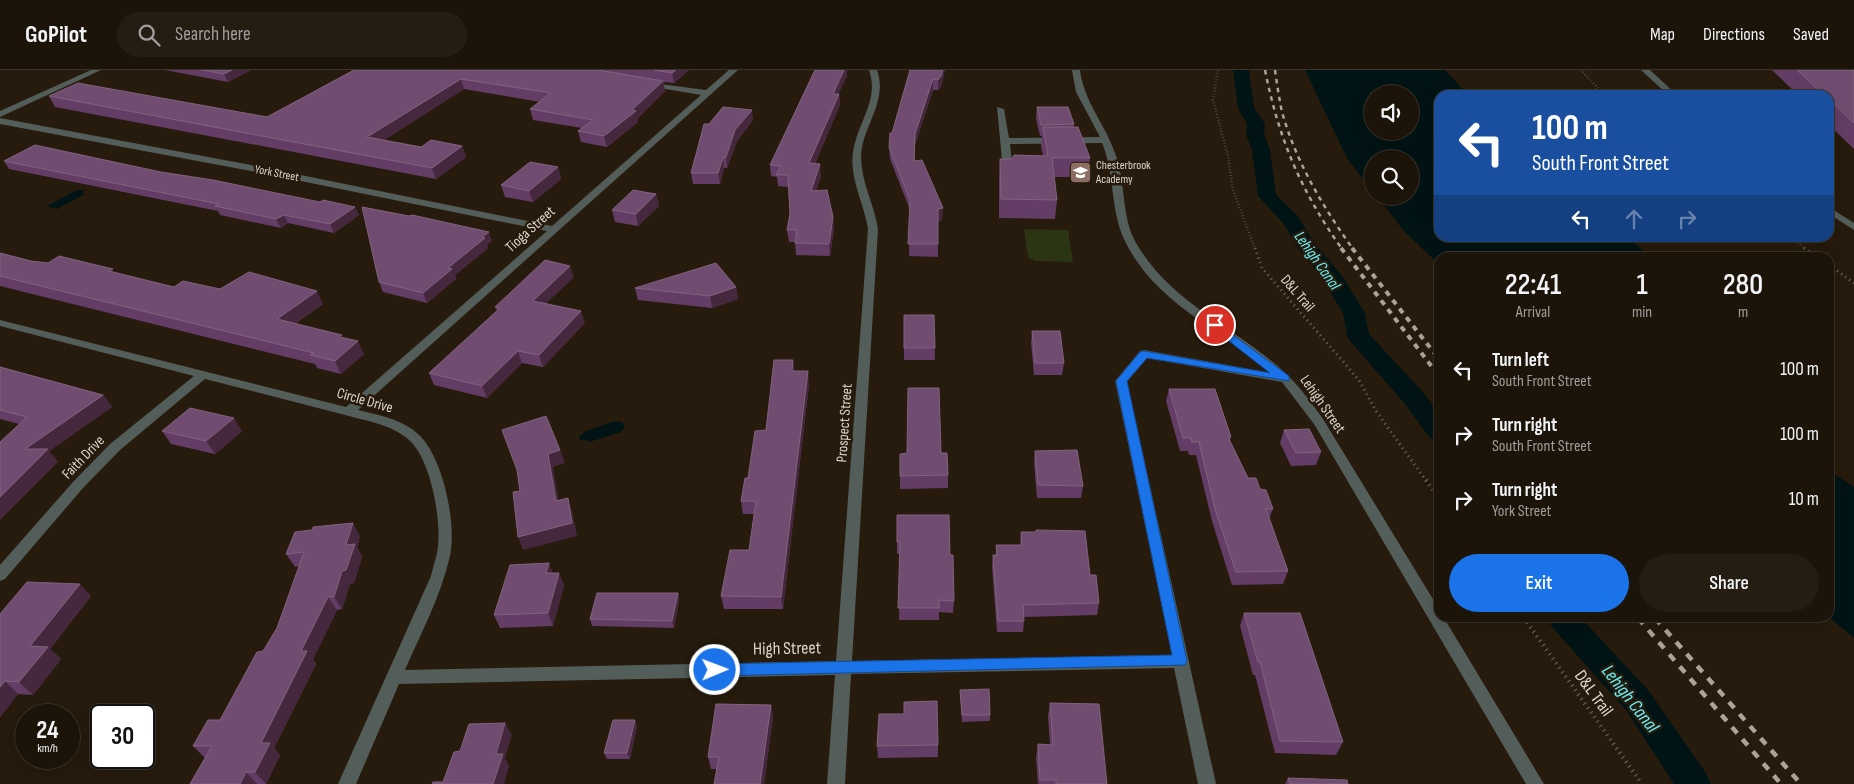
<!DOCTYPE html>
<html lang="en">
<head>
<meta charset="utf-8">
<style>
	body { margin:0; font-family:"Sofia Sans Condensed",sans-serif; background:#251d12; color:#f1f3f6; height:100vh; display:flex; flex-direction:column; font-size:19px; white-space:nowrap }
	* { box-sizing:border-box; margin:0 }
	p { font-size:16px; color:#a09e9c }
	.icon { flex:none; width:28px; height:28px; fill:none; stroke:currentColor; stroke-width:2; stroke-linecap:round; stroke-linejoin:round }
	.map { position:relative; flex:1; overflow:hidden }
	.sheet { position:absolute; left:1434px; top:182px; width:400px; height:370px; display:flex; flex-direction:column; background:#1c1409; border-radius:15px; box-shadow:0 5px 20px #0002,0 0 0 1px #3a332a }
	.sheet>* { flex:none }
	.guide { position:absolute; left:1434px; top:20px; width:400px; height:152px; border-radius:15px; box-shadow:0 5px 20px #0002,0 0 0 1px #3a332a; background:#1a4fa0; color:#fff; overflow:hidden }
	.fabs { position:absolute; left:1364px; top:15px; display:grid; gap:10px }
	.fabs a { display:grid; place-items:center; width:55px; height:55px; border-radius:50%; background:#1c1409; box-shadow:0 5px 20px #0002,0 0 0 1px #3a332a; font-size:25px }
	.speed { position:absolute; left:15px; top:634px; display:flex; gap:10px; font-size:25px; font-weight:700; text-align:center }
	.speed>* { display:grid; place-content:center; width:65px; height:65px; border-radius:50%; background:#1c1409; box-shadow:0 5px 20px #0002,0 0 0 1px #3a332a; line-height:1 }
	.speed small { font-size:12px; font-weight:400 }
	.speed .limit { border:2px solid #111; border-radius:8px; background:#fff; color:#111 }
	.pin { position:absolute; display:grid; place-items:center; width:42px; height:42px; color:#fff; margin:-21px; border:2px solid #fff; border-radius:50%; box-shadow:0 1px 5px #0007 }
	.me { position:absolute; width:55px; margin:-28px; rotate:89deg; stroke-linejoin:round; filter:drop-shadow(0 0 4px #0008) }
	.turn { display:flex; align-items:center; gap:18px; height:105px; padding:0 15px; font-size:22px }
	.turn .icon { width:65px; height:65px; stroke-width:2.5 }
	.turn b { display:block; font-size:35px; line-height:42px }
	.lanes { display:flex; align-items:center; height:48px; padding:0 15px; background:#0003; justify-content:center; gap:25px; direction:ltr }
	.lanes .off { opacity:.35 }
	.eta { display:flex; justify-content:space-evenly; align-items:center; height:85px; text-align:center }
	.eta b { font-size:30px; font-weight:600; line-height:35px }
	.cta { display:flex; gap:10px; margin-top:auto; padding:10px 15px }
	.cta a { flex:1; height:58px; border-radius:30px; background:#1a73e8; color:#fff; font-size:20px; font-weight:600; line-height:58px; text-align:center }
	.cta a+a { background:#251d12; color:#f1f3f6 }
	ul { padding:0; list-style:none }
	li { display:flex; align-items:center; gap:15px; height:65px; padding:0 15px }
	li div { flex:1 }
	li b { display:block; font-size:19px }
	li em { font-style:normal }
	header { display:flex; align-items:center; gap:30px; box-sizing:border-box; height:70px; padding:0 25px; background:#1c1409; border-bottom:1px solid #3a332a }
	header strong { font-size:24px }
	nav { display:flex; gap:28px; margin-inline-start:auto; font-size:18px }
	.search { width:350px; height:45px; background:#251d12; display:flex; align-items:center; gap:12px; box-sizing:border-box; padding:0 18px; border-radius:28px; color:#a09e9c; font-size:19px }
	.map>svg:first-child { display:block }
	.green { fill:#2c3513 }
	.water { fill:#001415; fill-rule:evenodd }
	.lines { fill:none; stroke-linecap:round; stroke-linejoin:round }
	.canal { fill:#001415; fill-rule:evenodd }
	.path-far2 { stroke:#766c60; stroke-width:2.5; stroke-dasharray:0.5 2.5; stroke-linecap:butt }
	.path-far1 { stroke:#766c60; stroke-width:3; stroke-dasharray:1 4; stroke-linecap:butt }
	.path { stroke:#766c60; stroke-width:4; stroke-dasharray:1 4.5; stroke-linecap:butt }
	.minor { fill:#535d59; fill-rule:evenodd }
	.rail-far2 { stroke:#aca399; stroke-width:2.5; stroke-dasharray:4.5 4.5; stroke-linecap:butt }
	.rail-far1 { stroke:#aca399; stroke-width:4; stroke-dasharray:5.5 5.5; stroke-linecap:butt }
	.rail { stroke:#aca399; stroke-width:4.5; stroke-dasharray:8 8; stroke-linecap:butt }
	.wall { fill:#633d65 }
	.shaded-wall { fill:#45283d }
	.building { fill:#704d70; stroke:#82627f }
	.route { fill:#1a73e8; stroke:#114b97 }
	.labels { text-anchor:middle; stroke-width:5; stroke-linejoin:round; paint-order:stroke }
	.far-poi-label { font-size:12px; fill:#ded6cd; stroke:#261b0c; text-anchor:start }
	.far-street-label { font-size:12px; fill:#ded6cd; stroke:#261b0c }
	.street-label { font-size:15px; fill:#ded6cd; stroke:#261b0c }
	.water-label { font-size:16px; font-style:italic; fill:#67eff7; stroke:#261b0c }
	.near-street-label { font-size:18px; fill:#ded6cd; stroke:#261b0c }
	.near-water-label { font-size:19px; font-style:italic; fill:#67eff7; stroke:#261b0c }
</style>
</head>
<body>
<header>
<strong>GoPilot</strong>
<div class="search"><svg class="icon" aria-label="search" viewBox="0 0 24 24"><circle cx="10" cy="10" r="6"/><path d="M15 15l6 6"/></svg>Search here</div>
<nav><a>Map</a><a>Directions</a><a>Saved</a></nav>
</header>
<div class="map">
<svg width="1854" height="714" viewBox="0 0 1854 714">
	<rect width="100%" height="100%" fill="#261b0c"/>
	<path class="green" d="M1024 159 1068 160 1073 192 1035 191 1028 187Z"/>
	<path class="water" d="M1305 0H1445L1468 25H1439V168H1628L1651 187 1439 188V194L1404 161 1377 126H1410V89H1372V121L1347 88ZM1372 24H1410V61H1372Z
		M81 120 85 121 82 123 85 124 57 139 47 136 75 121Z
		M615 351 622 352 625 357 621 362 589 372 585 369 581 371 579 367 586 361Z
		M1829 401 1854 417V568L1829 547Z"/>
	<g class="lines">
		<path class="canal" d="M1233 0H1249L1254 38 1265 54 1264 64 1270 80 1276 125 1298 146 1315 174 1343 207 1365 243 1369 264 1423 322 1439 344V371L1430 368 1405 334 1350 271 1347 266 1343 243 1323 210 1300 181 1283 153 1258 126 1252 80 1246 64 1247 54 1238 38Z
			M1548 548H1581L1648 620 1706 703 1711 714H1674L1626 640 1552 557Z"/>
		<path class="path-far2" d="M1218 0 1213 30 1228 86 1233 120 1255 179
			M1581 0 1604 25
			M1790 168 1806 179"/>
		<path class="path-far1" d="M1255 178 1262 198 1359 310 1376 341 1427 412
			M1804 178 1818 188
			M1829 195 1854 213"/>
		<path class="path" d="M1426 410 1439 429
			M1524 548 1642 714"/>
		<path class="minor" d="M91 0H101L0 47V41Z
			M729 0H738L358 340C378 345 402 349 418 364 443 386 457 454 450 486 441 526 421 563 405 600L836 591 868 159C864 132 847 105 854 77 860 50 879 28 869 0H877C887 28 868 50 862 77 857 105 874 132 878 159L852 591 1172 585 1115 311 1140 281 1144 280 1272 303C1221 260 1153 232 1124 169 1110 139 1115 103 1102 73L1010 74 1013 101 1008 104 1003 101 997 37 1004 39 1009 68 1100 67 1076 22 1072 0H1080C1084 32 1105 54 1115 83 1126 111 1121 145 1135 171 1169 232 1233 256 1282 300 1298 314 1311 332 1323 349L1439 539V548H1444L1544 714H1526L1314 354 1282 312 1147 288 1127 312 1216 714H1198L1174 598 851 604 845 714H827L835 605 399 614 356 714H338L431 506C433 496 437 487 438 476 441 449 431 388 408 369 390 354 367 351 345 345 299 333 252 321 205 309L120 380 83 418 5 509 0 511V495L73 412 110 374 194 306 0 256V250L346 337 547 161 251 101 0 54V48L251 95 552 156 701 25 648 16H645V12L706 20Z
			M1641 0H1650L1677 25H1668Z
			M1829 137 1854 153V160L1829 144Z"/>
		<path class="rail-far2" d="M1265 0C1279 70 1301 121 1342 179
			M1275 0C1277 14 1279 28 1282 42 1296 92 1323 137 1353 179"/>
		<path class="rail-far1" d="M1341 178 1439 306
			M1352 178 1439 289"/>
		<path class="rail" d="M1638 548 1781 714
			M1655 548 1801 714"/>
	</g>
	<path class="wall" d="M165 0H251L228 12Z
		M354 0H689L674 13 664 12 665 21 638 48V52L607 77 581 72 578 61 582 58 533 50 530 39 540 32 464 19 384 70 421 77 462 76 466 87 436 109 55 37 49 26 267 47Z
		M815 0H847V6L838 24H839L840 35 815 94 821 106 816 121 834 159 830 186 796 185 795 172H789L787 160 790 144 788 117 778 116 777 107 771 106 770 95Z
		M910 0H945L941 17 938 20H933L915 75V91L942 150 938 151V187L909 186 910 140 890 89 889 77 892 63Z
		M1772 0H1854V79L1829 55V25H1798Z
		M1037 37 1074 54V57L1090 88 1087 107H1054L1057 130 1055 149 999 148V108L1000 89H1011L1043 86 1041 76 1042 66H1040L1036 48Z
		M753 50 737 71 727 98H724L720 114H693L691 103Z
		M4 91 359 145 334 163 288 153 281 158 220 145 218 141 9 99Z
		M558 97 561 109 533 132 505 127 501 115Z
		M656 124 659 136 638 156 615 152 612 140Z
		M492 171 487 175 488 178 455 205 456 209 427 233 383 222 379 212Z
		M0 183 31 191 116 203 174 217 220 219 323 234 295 254 344 268 364 284 341 304 317 298 315 294 0 216Z
		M574 207 546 233 585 253 543 297 522 293 487 328 434 315 429 303 497 241 495 237Z
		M736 217 738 229 712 238 638 230 635 218Z
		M934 245 935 290H904V278Z
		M1032 261 1064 293 1062 305H1034L1031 273Z
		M0 297 103 325 112 337 49 381 58 392 19 354 0 349Z
		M795 301 809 314 783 539H724L721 526 749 480 754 444H743L741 431 766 360Z
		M1169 319 1231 367 1230 371 1248 408 1260 419 1273 439 1269 449 1288 501 1283 514 1232 515 1212 451 1196 385H1189L1188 381H1180L1166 331Z
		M1284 360 1321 382 1316 395 1291 396 1280 373Z
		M162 361H242L215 384 171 374Z
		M1035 381 1083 416 1081 428H1037L1034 393Z
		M900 384 948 405V418L900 419Z
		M897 445 950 485 954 531 953 543 939 542V550H899L900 484H897Z
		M1036 460 1090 505 1099 533 1097 545 1024 547V551L1023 562H997L992 497 993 485H996V475H1020L1021 462H1036Z
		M360 466 357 477 362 487 354 513 350 514 342 539 337 540 313 589 316 594 274 678 280 685 266 714H190L205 688 193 676 220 650 263 581 277 558 299 496 295 497 286 484Z
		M549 493 552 503 564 515 553 556 500 558 494 545Z
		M678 523 679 530 674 558 592 556 590 549Z
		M91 526 50 579 61 589 33 625 18 624 0 647V544Z
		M1244 543 1343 672 1336 685 1275 683 1255 605H1253L1240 556Z
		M960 620 990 645V651L962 652Z
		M1050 633 1107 714H1038L1036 687 1038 674 1050 675 1048 646Z
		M771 635 773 647 764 714H714L717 699H711L708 687Z
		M637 656 630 689H607L604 683Z
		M938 675V687L878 688 877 676Z
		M1288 708 1348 714H1285Z"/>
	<path class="shaded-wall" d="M232 0H251L228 12 224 4Z
		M676 0H689L674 13 672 3Z
		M844 0H847V6L833 35V24Z
		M943 0H945L941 17 938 20V10Z
		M461 9 464 19 371 78 367 67Z
		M933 9V20L915 75V64Z
		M663 11 665 21 638 48V52L607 77 604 66Z
		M839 24 840 35 810 105 809 93Z
		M752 40 753 50 737 71 727 98 726 87 735 60Z
		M462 76 466 87 436 109 432 98Z
		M723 88 724 98 720 114 718 103Z
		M820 94 821 106 812 133 811 121Z
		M558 97 561 109 533 132 529 121Z
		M656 124 659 136 638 156 636 144Z
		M355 137 359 145 334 163 330 154Z
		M943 138 942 150 938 151V139Z
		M284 145 288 153 281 158 276 149Z
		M833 147 834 159 830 186 829 174Z
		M489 162 492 171 487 175 488 178 455 205 456 209 427 233 423 223 448 198Z
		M570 196 574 207 537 242 533 231Z
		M736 217 738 229 712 238 710 226Z
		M317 221 323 234 283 262 277 249Z
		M581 241 585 253 543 297 539 285Z
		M358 271 364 284 341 304 335 291Z
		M518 281 522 293 487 328 482 316Z
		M793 290 795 303 792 301Z
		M808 301 809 314 783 539 781 527Z
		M103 325 112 337 49 381 58 392 0 450V427L25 379Z
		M234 348 242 361 215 384 206 371Z
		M560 380 565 393 553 397 561 444 556 431 548 384Z
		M568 428 572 441 577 466 523 480 518 467Z
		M353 453 360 466 357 477 362 487 354 513 350 514 342 539 334 527 342 501 346 475Z
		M549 493 554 506 546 503Z
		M559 503 564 515 553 556 548 543Z
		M80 514 91 526 50 579 61 589 33 625 19 612 30 576Z
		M678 523 679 530 674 558 672 551Z
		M328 527 337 540 313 589 316 594 274 678 280 685 266 714 255 702 261 673 301 581Z
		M5 611 18 624 0 647V617Z
		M771 635 773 647 764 714H760Z
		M635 650 637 656 630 689 627 683Z
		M505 653 512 665 505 688 509 696 504 714H493L496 684Z
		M246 702 257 714H240Z"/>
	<path class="building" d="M202 0H232L224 4Z
		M354 0H598L663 11 632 40 636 41 604 66 578 61 593 50 530 39 551 23 461 9 367 67 421 77 431 70 462 76 432 98 49 26 78 13 267 47Z
		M654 0H676L672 3Z
		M815 0H844L833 24H839L809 93 820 94 811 121 827 120 833 147 829 174 795 173 797 160H787L790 144 788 105H776L781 96 770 95Z
		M910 0H943L941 6 938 10 933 9 915 64 914 91 922 90 943 138 938 139V174H908L910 130 889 77 890 63H892Z
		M1797 0H1854V53L1829 29V25H1824Z
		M723 37 752 40 735 60 726 87 723 88 718 103H691L704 54H709Z
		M1037 37H1068L1074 54 1041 55Z
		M1043 57H1078L1090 88H1052L1057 130 1001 129 1000 89H1011L1014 85 1048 86Z
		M35 75 161 102 213 110 320 132 323 130 355 137 330 154 284 145 276 149 215 136 219 134 4 91Z
		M530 92 558 97 529 121 501 115Z
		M633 120 656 124 636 144 612 140Z
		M362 137 409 146 412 145 489 162 482 167 485 168 448 198 452 199 423 223 379 212Z
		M0 183 31 191 48 193 59 186 113 199 109 201 174 217 183 211 220 219 249 202 317 221 277 249 342 265 340 267 358 271 335 291 310 285 314 283 0 206Z
		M545 190 570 196 533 231 581 241 539 285 518 281 482 316 429 303 500 238 495 237Z
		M716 193 736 217 710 226 635 218Z
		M904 245H934L935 278H904Z
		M1032 261H1060L1064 293H1035Z
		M774 290H793L792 301H808L781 527 721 526 730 480H749L756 431H741L745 408H748L755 361 766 360Z
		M0 297 103 325 25 379H48L0 427V372L27 347 0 340Z
		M908 318H939L941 383H947L948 405 900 406V384L907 383Z
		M1169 319H1215L1231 367H1228L1248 408H1256L1260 419 1266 420 1273 439H1266L1288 501 1236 502 1215 439 1199 372H1192L1191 368H1183Z
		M190 338 234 348 206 371 162 361Z
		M546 346 560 380 548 384 556 431 568 428 572 453 518 467 513 422 520 421 517 400 502 360Z
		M1309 359 1321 382 1296 383 1284 360Z
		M1077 380 1083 416 1038 415 1035 381Z
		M897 445H949L950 485H953L954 531 939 530V538H898L900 472H897Z
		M353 453 346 475 355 474 346 500 342 501 334 527H328L301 581H307L261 673H270L255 702H246L240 714H190L212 676H193L208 650H220L257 582 263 581 277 558 304 482 286 484 295 462 312 460 313 457Z
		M1036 460 1085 461 1090 505H1096L1099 533 1023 535 1024 551H998L993 485H997L996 475H1022L1021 462H1036Z
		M549 493 546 503H559L548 543 494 545 510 495Z
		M27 512 80 514 30 576 48 577 19 612 5 611 0 617V544Z
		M597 523H678L672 551 590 549Z
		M1244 543H1300L1343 672 1280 671 1260 592H1258Z
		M989 619 990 645H962L960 620Z
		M937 631 938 675 877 676 879 644H904V632Z
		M1050 633 1099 634 1107 714H1056V710H1040L1038 674 1053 675Z
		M716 634 771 635 760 714H714L719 687H708Z
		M613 650H635L627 683H604Z
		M505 653 496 684H503L493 714H432L433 712H443L454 682 460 681 469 654Z
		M1288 708 1347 710 1348 714H1290Z"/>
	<path class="route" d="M1215 252 1289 306V311L1147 288 1127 311 1187 591 1185 595 715 606 710 604 708 600 710 596 715 594 1172 585 1116 311 1140 282 1144 281 1270 303 1211 257 1210 255Z"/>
	<defs>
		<symbol id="school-square" viewBox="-11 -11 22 22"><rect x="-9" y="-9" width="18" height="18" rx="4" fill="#8d6e63" stroke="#261b0c"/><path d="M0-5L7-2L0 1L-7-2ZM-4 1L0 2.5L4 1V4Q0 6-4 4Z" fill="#fff"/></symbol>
	</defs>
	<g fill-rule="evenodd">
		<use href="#school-square" x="1068" y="90" width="25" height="25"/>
	</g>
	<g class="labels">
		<g class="far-poi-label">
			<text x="1096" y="99">Chesterbrook<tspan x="1096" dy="14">Academy</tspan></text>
		</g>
		<g class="far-street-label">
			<text transform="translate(277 103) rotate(11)" y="4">York Street</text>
		</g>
		<g class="street-label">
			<text transform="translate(530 159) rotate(-42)" y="5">Tioga Street</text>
			<text transform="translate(1298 223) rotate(49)" y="5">D&amp;L Trail</text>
			<text transform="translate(365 330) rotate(16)" y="5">Circle Drive</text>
			<text transform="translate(1323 334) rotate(55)" y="5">Lehigh Street</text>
			<text transform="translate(844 353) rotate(-86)" y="5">Prospect Street</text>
			<text transform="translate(83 387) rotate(-46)" y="5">Faith Drive</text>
		</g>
		<g class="water-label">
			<text transform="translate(1318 190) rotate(55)" y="6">Lehigh Canal</text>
		</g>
		<g class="near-street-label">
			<text transform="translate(787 578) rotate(-1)" y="6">High Street</text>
			<text transform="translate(1594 623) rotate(54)" y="6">D&amp;L Trail</text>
		</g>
		<g class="near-water-label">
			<text transform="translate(1631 628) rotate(52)" y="7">Lehigh Canal</text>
		</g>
	</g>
</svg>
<div class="fabs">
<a><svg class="icon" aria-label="sound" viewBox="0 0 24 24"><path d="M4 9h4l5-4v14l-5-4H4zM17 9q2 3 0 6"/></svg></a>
<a><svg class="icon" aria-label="search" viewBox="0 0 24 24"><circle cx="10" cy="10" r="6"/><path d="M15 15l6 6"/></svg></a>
</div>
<div class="speed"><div>24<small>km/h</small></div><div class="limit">30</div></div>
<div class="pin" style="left:1215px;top:255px;background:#d93025"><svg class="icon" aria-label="arrive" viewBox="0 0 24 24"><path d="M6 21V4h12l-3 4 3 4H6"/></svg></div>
<svg class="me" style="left:715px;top:600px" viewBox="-20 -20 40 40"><circle r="17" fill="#1a73e8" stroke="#fff" stroke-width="3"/><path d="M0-11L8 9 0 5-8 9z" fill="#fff"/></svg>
<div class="guide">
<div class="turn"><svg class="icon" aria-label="left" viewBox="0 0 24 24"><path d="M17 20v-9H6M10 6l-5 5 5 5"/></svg><div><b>100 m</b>South Front Street</div></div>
<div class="lanes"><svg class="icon" aria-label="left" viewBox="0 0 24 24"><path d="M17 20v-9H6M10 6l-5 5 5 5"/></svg><svg class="icon off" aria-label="ahead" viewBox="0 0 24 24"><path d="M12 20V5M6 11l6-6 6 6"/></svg><svg class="icon off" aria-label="right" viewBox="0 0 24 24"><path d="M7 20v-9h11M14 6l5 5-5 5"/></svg></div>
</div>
<section class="sheet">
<div class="eta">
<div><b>22:41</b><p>Arrival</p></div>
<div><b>1</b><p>min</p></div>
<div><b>280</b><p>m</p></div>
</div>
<ul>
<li><svg class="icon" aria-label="left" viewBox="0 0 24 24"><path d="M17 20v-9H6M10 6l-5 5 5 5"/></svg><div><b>Turn left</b><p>South Front Street</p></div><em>100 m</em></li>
<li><svg class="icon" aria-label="right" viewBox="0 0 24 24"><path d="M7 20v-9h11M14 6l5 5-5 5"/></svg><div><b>Turn right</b><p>South Front Street</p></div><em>100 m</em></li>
<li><svg class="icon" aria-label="right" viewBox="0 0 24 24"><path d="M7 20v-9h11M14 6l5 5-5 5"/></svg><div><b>Turn right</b><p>York Street</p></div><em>10 m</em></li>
</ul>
<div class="cta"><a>Exit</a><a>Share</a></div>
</section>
</div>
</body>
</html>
